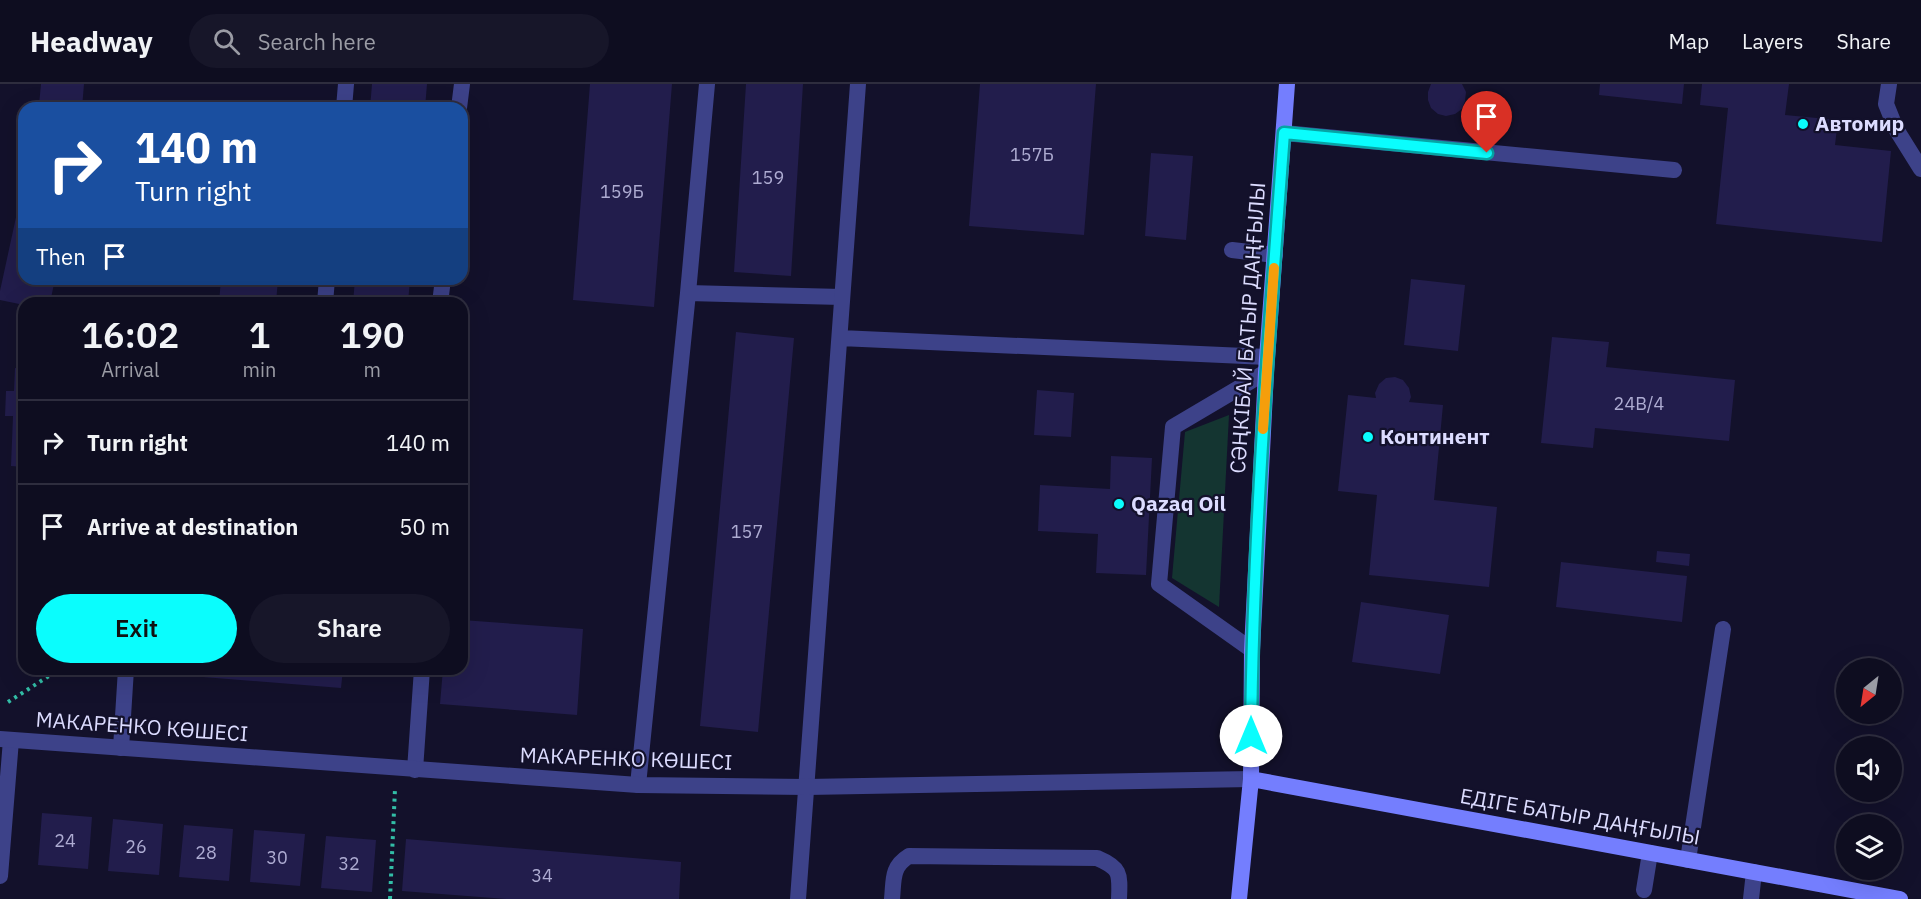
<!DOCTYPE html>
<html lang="en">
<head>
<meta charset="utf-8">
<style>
	body { margin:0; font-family:"IBM Plex Sans",sans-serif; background:#171629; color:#f1f3f6; height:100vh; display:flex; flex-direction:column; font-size:22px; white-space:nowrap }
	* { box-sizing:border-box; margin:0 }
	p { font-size:20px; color:#9b9ca5 }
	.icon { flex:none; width:33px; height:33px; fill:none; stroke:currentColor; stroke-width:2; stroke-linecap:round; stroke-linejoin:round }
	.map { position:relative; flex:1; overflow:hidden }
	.sheet { position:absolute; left:18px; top:213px; width:450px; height:378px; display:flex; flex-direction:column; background:#0e0d20; border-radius:18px; box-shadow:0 6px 24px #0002,0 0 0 2px #2e2d3e }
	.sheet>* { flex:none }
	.top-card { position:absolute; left:18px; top:18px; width:450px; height:183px; border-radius:18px; box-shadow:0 6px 24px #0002,0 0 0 2px #2e2d3e; background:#1a4fa0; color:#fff; overflow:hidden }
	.needle { width:39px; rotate:210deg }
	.controls { position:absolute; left:1836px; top:574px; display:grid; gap:12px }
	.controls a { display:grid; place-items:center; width:66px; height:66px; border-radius:50%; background:#0e0d20; box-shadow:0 6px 24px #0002,0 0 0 2px #2e2d3e; font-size:30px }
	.pin { position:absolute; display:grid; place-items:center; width:51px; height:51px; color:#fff; margin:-62px -26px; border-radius:50% 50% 50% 0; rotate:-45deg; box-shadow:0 0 6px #0007 }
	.pin .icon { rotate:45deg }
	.me { position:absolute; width:66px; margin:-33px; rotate:0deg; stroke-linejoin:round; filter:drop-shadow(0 0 4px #0008) }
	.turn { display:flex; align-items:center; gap:21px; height:126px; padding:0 18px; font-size:27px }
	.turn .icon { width:78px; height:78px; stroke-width:2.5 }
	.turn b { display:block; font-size:42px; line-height:51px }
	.then { display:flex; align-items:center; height:57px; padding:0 18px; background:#0003; gap:12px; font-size:22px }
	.eta { display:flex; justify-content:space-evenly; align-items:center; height:102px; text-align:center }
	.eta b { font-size:36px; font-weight:600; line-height:42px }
	.button { display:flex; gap:12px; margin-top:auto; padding:12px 18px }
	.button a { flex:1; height:69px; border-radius:36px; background:#0afdfd; color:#111; font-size:24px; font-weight:600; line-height:69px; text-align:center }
	.button a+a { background:#171629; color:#f1f3f6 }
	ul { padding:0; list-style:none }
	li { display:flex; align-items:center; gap:18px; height:84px; padding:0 18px; border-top:2px solid #2e2d3e }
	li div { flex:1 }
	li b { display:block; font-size:22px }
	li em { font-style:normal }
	header { display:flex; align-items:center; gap:36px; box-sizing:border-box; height:84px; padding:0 30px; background:#0e0d20; border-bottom:2px solid #2e2d3e }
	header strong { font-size:28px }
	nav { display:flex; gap:33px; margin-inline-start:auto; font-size:21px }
	.search { width:420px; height:54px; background:#171629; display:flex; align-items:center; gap:15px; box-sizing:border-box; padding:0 21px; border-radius:33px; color:#9b9ca5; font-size:22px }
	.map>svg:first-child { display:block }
	.green { fill:#143531 }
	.building { fill:#221d4c }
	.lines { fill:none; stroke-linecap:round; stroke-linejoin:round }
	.path { stroke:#32bda6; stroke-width:4; stroke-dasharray:3 4.5; stroke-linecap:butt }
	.service { stroke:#3d4289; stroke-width:16 }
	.minor { stroke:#3d4289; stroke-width:16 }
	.tertiary { stroke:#3d4289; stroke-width:16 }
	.secondary { stroke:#747efe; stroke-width:16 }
	.route-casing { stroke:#06a4a4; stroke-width:15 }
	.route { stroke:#0afdfd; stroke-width:10 }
	.slow { stroke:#f59e0b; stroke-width:10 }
	.poi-dot { fill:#0afdfd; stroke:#13112b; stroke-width:2 }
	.labels { text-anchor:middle; stroke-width:4.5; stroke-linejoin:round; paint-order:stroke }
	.number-label { font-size:18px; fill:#aeacd2 }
	.poi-label { font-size:21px; font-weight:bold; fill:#dcdcff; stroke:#13112b; text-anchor:start }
	.street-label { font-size:21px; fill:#dcdcff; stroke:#13112b }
</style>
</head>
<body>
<header>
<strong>Headway</strong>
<div class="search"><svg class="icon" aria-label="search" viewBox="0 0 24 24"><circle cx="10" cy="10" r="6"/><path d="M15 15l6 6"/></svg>Search here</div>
<nav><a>Map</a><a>Layers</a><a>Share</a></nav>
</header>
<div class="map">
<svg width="1921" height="815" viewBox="0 0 1921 815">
	<rect width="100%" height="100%" fill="#13112b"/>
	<path class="green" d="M1229 331 1219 523 1172 494 1185 348Z"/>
	<path class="building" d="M41 0H84L82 24 39 21Z
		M372 0H427L425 24H370Z
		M590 0H672L654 223 573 216Z
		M746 0H803L791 192 734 188Z
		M980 0H1096L1084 151 969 142Z
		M1431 0H1462L1466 8 1465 17 1462 25 1455 30 1446 32 1438 30 1431 24 1428 16V8Z
		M1600 0H1684L1682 20 1599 11Z
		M1702 0H1789L1785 31 1838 36 1835 61 1891 67 1882 158 1716 140 1728 24 1700 21Z
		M1151 69 1193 72 1186 156 1145 152Z
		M18 124 24 126V195H55L50 219H24V221L0 216V207Z
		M221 195H278L276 219H219Z
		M355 195H410L408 219H353Z
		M1411 195 1465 201 1458 267 1404 261Z
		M736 248 794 254 758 648 700 642Z
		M1552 253 1609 258 1606 283 1735 296 1729 357 1595 344 1593 364 1541 359Z
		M15 284 24 285V383L11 382 13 332H5L6 307H14Z
		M1395 293 1403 296 1409 304 1411 313 1409 318 1443 321 1434 416 1497 423 1489 503 1369 491 1377 411 1338 407 1348 311 1376 314 1375 309 1379 300 1386 294Z
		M1037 306 1074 309 1071 353 1034 351Z
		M1111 372 1152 374 1146 491 1096 489 1098 450 1038 447 1040 401 1110 405Z
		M1657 467 1690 470 1689 482 1656 478Z
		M1561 478 1687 492 1682 538 1556 523Z
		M1361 518 1449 531 1440 590 1352 578Z
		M462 536 583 545 577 631 440 620 443 585H462Z
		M153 585H343L341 604 153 589Z
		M42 729 92 733 88 785 38 781Z
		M113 735 163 740 159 791 108 787Z
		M184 741 233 745 229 797 179 793Z
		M254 746 305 750 300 802 250 798Z
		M326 752 376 756 372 808 321 804Z
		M406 755 681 778 679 815H506L402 807Z"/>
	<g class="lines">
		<path class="path" d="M8 618 60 585
			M390 815 395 705"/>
		<path class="service" d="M1889 0 1886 20 1896 45 1921 85
			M344 24 346 0
			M459 24 462 0
			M1284 49 1674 86
			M1232 166 1275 171
			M688 209 707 0
			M325 219 327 195
			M440 219 443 195
			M1252 566 1159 500 1173 343 1266 288
			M121 664 126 585
			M415 686 422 585
			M638 701 688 209 842 213
			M1688 776 1723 545
			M1644 806 1650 769
			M892 815C894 796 891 783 909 772L1097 774C1121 784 1120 790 1119 815
			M1751 815 1754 788"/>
		<path class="minor" d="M840 254 1267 273
			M0 792 11 656
			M798 815 858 0"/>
		<path class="tertiary" d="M0 655 638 701 807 703 1251 695"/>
		<path class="secondary" d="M1251 695 1900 815
			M1239 815 1251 695 1252 566 1266 288 1287 0"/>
	</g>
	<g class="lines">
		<defs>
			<path id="route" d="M1251 652C1253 451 1269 250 1284 49L1487 69"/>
		</defs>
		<use href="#route" class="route-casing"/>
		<use href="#route" class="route"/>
		<path class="slow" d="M1263 345 1274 184"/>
	</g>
	<g class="poi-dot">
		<circle cx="1803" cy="40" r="6"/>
		<circle cx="1368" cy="353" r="6"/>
		<circle cx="1119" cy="420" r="6"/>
	</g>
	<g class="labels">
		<g class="number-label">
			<text x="1032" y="77">157Б</text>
			<text x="768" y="100">159</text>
			<text x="622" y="114">159Б</text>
			<text x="1639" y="326">24В/4</text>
			<text x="747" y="454">157</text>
			<text x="65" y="763">24</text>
			<text x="136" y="769">26</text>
			<text x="206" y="775">28</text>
			<text x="277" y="780">30</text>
			<text x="349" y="786">32</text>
			<text x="542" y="798">34</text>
		</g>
		<g class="poi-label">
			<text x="1815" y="47">Автомир</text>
			<text x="1380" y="360">Континент</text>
			<text x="1131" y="427">Qazaq Oil</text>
		</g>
		<g class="street-label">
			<text transform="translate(1248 244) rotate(-86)" y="7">СӘҢКІБАЙ БАТЫР ДАҢҒЫЛЫ</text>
			<text transform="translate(142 643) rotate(4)" y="7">МАКАРЕНКО КӨШЕСІ</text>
			<text transform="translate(626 675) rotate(2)" y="7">МАКАРЕНКО КӨШЕСІ</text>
			<text transform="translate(1580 733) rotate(10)" y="7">ЕДІГЕ БАТЫР ДАҢҒЫЛЫ</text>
		</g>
	</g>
</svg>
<div class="controls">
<a><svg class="needle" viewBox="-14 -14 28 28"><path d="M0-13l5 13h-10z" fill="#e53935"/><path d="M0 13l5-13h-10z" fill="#9b9ca5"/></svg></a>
<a><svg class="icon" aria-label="sound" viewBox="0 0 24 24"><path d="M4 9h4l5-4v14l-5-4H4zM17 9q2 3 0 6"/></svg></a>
<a><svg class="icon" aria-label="layers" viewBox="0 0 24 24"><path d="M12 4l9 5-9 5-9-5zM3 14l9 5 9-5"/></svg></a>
</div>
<div class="pin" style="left:1487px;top:69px;background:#d93025"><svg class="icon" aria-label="arrive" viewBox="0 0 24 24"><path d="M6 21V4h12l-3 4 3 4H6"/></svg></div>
<svg class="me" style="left:1251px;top:652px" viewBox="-20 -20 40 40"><circle r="19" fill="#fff"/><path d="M0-13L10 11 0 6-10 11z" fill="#0afdfd"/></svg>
<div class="top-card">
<div class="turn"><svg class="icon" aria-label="right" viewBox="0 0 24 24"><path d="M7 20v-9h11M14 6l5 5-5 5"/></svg><div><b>140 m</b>Turn right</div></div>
<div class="then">Then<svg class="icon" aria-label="arrive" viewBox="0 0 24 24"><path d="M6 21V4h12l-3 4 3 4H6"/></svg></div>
</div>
<section class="sheet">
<div class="eta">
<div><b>16:02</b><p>Arrival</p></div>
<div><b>1</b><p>min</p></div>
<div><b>190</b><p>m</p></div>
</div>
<ul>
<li><svg class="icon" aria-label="right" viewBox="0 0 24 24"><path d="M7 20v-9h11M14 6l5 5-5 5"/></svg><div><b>Turn right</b></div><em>140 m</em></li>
<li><svg class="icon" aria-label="arrive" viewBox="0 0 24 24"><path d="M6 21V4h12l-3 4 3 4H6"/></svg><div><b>Arrive at destination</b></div><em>50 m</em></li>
</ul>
<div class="button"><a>Exit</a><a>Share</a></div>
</section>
</div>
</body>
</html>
